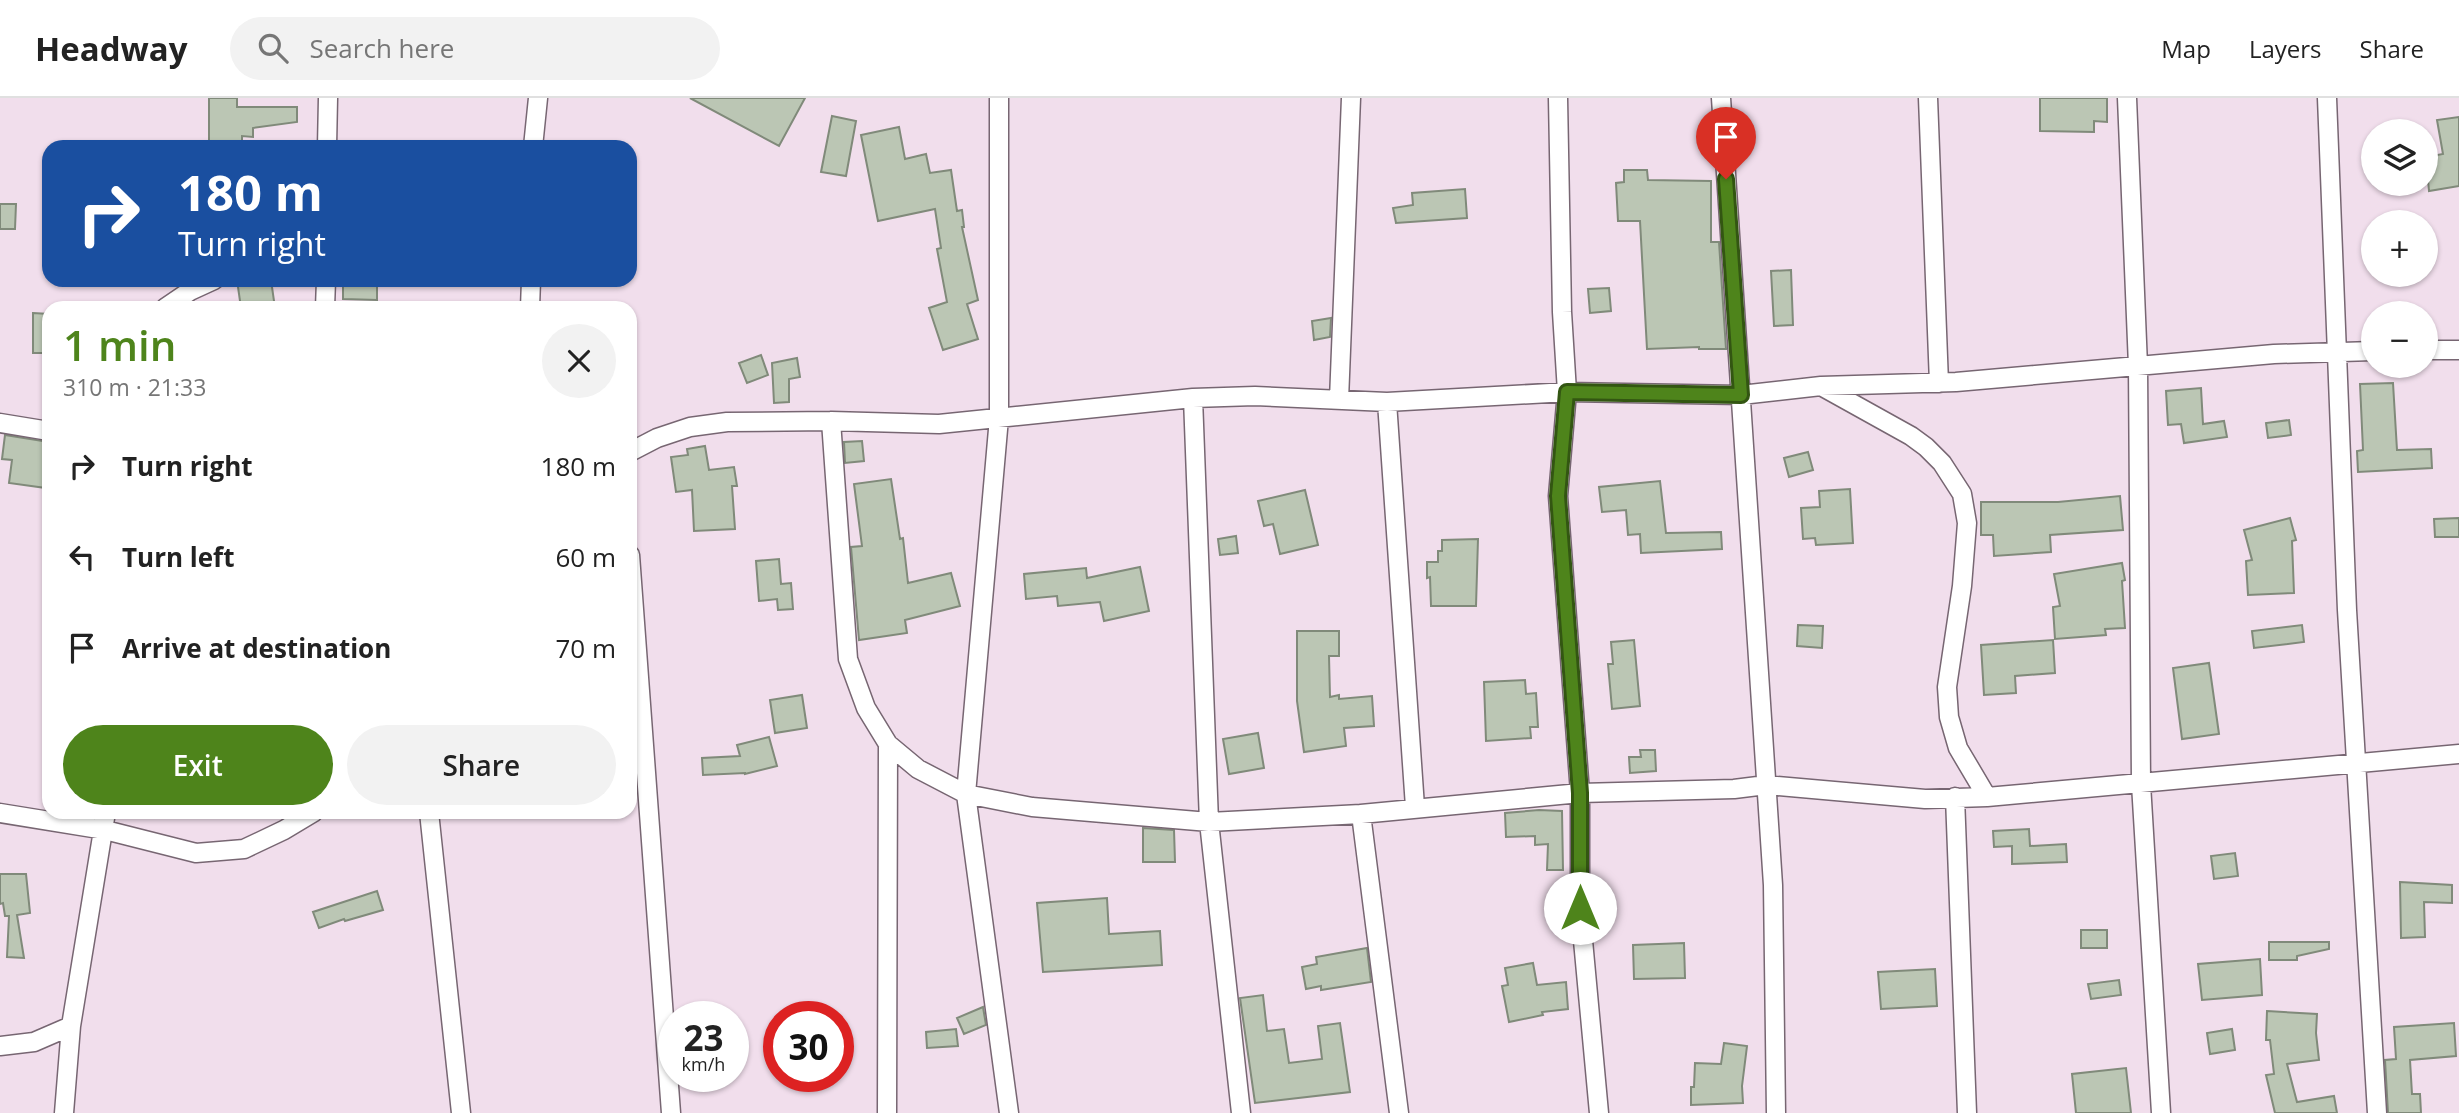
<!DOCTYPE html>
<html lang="en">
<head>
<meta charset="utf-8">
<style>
	body { margin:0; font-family:"Open Sans",sans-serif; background:#f2f2f2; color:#222; height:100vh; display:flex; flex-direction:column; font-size:26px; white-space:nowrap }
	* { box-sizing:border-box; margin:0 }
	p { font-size:23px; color:#767676 }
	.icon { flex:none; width:38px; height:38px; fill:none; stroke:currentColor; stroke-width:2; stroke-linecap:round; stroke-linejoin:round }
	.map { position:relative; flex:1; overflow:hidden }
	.sheet { position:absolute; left:42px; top:203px; width:595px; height:518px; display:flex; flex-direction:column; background:#fff; border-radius:21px; box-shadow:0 2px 5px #0004 }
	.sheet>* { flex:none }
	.banner { position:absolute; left:42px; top:42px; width:595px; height:147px; border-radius:21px; box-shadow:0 2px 5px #0004; background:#1a4fa0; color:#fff; overflow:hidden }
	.fabs { position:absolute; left:2361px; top:21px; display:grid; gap:14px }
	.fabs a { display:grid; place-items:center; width:77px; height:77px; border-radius:50%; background:#fff; box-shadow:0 2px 5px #0004; font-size:35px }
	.speed { position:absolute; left:658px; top:903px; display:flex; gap:14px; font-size:35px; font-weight:700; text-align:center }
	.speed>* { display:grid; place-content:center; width:91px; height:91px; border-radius:50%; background:#fff; box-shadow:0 2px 5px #0004; line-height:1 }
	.speed small { font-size:18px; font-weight:400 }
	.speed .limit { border:10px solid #d22; background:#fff; color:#111 }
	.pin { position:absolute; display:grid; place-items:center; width:60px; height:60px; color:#fff; margin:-72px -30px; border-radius:50% 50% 50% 0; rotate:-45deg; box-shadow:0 0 7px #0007 }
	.pin .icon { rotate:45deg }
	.me { position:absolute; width:77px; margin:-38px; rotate:0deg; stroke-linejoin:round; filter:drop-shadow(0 0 5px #0008) }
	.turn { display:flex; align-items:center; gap:24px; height:147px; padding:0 21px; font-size:32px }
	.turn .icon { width:91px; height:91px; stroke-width:2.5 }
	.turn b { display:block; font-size:49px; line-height:60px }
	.round { display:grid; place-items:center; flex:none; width:74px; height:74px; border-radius:37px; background:#f2f2f2 }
	.overview { display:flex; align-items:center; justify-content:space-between; height:119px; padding:0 21px }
	h1 { font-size:42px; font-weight:600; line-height:52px; color:#4e841b }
	.cta { display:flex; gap:14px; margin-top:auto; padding:14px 21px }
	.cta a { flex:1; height:80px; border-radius:42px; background:#4e841b; color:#fff; font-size:28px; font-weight:600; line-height:80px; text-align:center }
	.cta a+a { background:#f2f2f2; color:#222 }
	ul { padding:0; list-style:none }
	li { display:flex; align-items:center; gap:21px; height:91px; padding:0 21px }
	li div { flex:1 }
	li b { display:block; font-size:26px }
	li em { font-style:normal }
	header { display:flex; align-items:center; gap:42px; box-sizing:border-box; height:98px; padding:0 35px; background:#fff; border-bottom:2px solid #e0e0e0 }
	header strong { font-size:33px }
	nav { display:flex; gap:38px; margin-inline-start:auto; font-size:24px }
	.search { width:490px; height:63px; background:#f2f2f2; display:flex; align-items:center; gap:18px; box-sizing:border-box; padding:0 24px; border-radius:38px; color:#767676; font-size:26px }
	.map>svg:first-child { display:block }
	.building { fill:#bbc6b4; stroke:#808a7a; stroke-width:2 }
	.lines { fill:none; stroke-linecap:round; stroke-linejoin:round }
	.street-casing { stroke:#776672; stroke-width:21 }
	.street { stroke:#fff; stroke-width:18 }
	.route-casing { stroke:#335612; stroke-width:18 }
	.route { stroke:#4e841b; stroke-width:12 }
</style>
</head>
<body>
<header>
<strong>Headway</strong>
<div class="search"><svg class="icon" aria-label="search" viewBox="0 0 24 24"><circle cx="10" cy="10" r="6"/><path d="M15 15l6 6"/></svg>Search here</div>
<nav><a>Map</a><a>Layers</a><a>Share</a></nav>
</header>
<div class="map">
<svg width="2459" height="1015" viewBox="0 0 2459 1015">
	<rect width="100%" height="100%" fill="#f1deec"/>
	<path class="building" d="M209 0H237V9H297V24L253 30V39L242 38V49H209Z
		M690 0H805L779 48Z
		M2040 0H2107V24L2094 23V34L2040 33Z
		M832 18 856 23 846 78 821 74Z
		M2459 19V88L2429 93 2426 59 2443 56 2437 22Z
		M899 29 905 61 926 56 930 75 951 72 957 113 962 112 964 129H962L978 202 967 206 978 241 943 252 929 210 947 204 937 151 941 150 935 111 878 123 861 37Z
		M1624 72H1647L1648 82 1711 83V144H1719L1726 251H1699V249L1647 251 1640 123H1618L1616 85 1624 84Z
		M1465 91 1467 120 1396 125 1393 110 1413 107 1412 95Z
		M0 106H16L15 131H0Z
		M1791 172 1793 227 1774 228 1771 173Z
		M237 182H271L275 210H241Z
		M343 182H377V202L343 201Z
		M1609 190 1611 213 1590 215 1588 191Z
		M33 215 49 216V255H33Z
		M1331 220 1330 239 1314 242 1312 223Z
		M761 257 768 277 747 285 739 265Z
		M797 260 800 279 789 281V304L774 305 772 265Z
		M2393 285 2397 352 2431 351 2432 370 2358 374 2357 353 2363 352 2360 286Z
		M2201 290 2203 326 2224 323 2227 339 2184 345 2181 326 2168 327 2166 293Z
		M2289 322 2291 337 2268 340 2266 325Z
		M5 337 49 344 46 390 9 385 12 362 2 361Z
		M862 343 864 363 845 365 844 344Z
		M705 348 709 372 734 369 737 388H732L735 431 694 433 692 392 676 394 671 359 688 357 687 351Z
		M1808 354 1813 372 1789 379 1784 360Z
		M891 381 900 441 903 440 908 485 951 475 960 508 905 522 907 535 859 542 851 449 862 448 854 386Z
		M1660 383 1666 435 1721 434 1722 451 1641 455 1640 436 1628 437 1626 412 1602 414 1599 389Z
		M1850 391 1853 445 1816 447 1815 440 1803 441 1801 410 1820 409 1819 393Z
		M1305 392 1318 447 1280 456 1273 426 1264 428 1258 403Z
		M2120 398 2123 432 2050 437 2051 454 1994 458 1993 437H1981V404H2058Z
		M2290 420 2296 442 2292 443 2294 495 2248 497 2246 463 2252 462 2244 432Z
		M2459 420V439H2435L2434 421Z
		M1236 438 1238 455 1220 457 1218 441Z
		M1478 441 1476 508H1431L1430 479 1427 480V464H1438V453H1442V442Z
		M779 461 781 486 791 485 793 511 778 512 777 501 759 503 756 463Z
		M2122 465 2125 482 2122 483 2125 530 2105 531 2106 537 2055 541 2053 509 2060 508 2054 476Z
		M1140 469 1149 513 1104 523 1100 504 1058 508 1057 498 1026 501 1024 476 1086 470 1087 480Z
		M1798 527 1823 528 1822 550 1797 548Z
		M2302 527 2304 544 2254 550 2252 533Z
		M1297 533H1339V558H1329L1330 599 1339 597V601L1372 598 1374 628 1344 630 1346 648 1304 654 1297 603Z
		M1634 542 1640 608 1612 611 1608 566H1613L1611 544Z
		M2053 542 2055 575 2015 578 2016 595 1984 597 1981 547Z
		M2209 565 2219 636 2182 641 2173 570Z
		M1525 582 1526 596 1536 595 1538 629H1530L1531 640 1486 643 1484 584Z
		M802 597 807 630 775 635 770 602Z
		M1258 635 1264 670 1229 676 1223 641Z
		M769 639 777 668 745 676V675L703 677 702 660 740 658 737 647Z
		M1640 652H1655L1656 673 1630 675 1629 659H1641Z
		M1539 712 1562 713 1563 772H1547L1548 746 1535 747V738L1506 739 1505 715Z
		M1143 730 1174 732 1175 764H1143Z
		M2029 731 2030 748 2066 746 2067 764 2012 766V748L1994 749 1993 733Z
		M2235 755 2238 778 2214 781 2211 758Z
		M0 776H26L30 815 17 817 24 860 7 859 9 818H5L3 805 0 806Z
		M2400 784 2452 787V805L2424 804 2425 839 2401 840Z
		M377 793 383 812 345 823 344 821 319 830 313 814Z
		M1107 800 1109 836 1160 833 1162 867 1043 874 1037 805Z
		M2081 832H2107V850H2081Z
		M2269 844H2329V851L2297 858V862H2269Z
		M1684 845 1685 880 1634 881 1633 847Z
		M1367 850 1371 884 1321 892V888L1306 891 1302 869 1317 866 1316 859Z
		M2260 861 2262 897 2202 902 2198 866Z
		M1533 865 1537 887 1566 884 1568 911 1542 914 1543 917 1509 924 1502 888 1508 887 1505 870Z
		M1935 871 1937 908 1881 911 1878 874Z
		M2119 882 2121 897 2091 901 2088 886Z
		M1263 897 1267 933 1284 931 1289 965 1322 961 1318 928 1340 925 1350 994 1255 1005 1240 900Z
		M983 909 986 927 964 936 957 920Z
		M2267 913 2317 916 2316 935 2319 962 2287 966 2297 1004 2334 998 2337 1015H2275L2266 977 2274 976 2270 942H2266Z
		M2454 925 2456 958 2410 962 2412 996H2420L2421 1015H2388L2385 962 2396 961 2394 929Z
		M956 931 958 948 927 950 926 934Z
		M2232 931 2235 952 2210 956 2207 935Z
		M1724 945 1747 948 1742 988 1743 1005 1691 1007V989H1694L1695 965 1721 966Z
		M2126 970 2131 1015H2076L2072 976Z"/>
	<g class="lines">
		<defs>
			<path id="street" d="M999 0V320L966 696 1009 1015
				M1558 0 1562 214 1567 294 1558 398 1580 695 1734 691 1766 687 1925 701 1987 699 2459 656
				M1721 0 1773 787 1776 1015
				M1928 0 1939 285
				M2127 0 2138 268 2141 686 2161 1015
				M2327 0 2347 512 2377 1015
				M327 49 328 0
				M533 49 538 0
				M165 210 190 193 214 182
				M325 210 326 182
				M530 210 531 182
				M2426 252H2459
				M1821 288 1911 338 1926 349 1942 365 1962 396 1967 425 1962 488 1947 589 1949 619 1958 650 1987 699
				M1193 300 1209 724 1241 1015
				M1339 302 1351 0
				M1387 304 1415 709
				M831 323 848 561 866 610 888 646 918 671 966 696 1032 709 1209 724 1361 716 1580 695V810L1599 1015
				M0 325 49 333
				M630 354 657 340 690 329 727 324 831 323 939 326 1193 300 1255 298 1387 304 1567 294 1741 297 1821 288 1956 284 2274 256 2373 253
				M630 457 671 1015
				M1955 699 1967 1015
				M429 714 461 1015
				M0 715 105 732 196 755 244 751 284 732 314 714
				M1361 716 1399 1015
				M0 948 34 944 71 928
				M64 1015 71 928 106 714
				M887 1015 888 646"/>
		</defs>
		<use href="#street" class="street-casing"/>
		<use href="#street" class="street"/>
	</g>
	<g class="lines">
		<defs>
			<path id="route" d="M1580 810V695L1558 398 1567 294 1741 297 1726 81"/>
		</defs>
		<use href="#route" class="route-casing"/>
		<use href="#route" class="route"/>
	</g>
</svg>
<div class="fabs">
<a><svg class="icon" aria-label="layers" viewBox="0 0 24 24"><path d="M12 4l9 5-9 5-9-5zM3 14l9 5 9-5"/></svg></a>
<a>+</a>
<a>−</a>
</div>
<div class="speed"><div>23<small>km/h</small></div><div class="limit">30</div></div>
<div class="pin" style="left:1726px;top:81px;background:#d93025"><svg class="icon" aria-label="arrive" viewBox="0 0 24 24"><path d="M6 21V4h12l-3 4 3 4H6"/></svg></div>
<svg class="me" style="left:1580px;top:810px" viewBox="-20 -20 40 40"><circle r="19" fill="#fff"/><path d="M0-13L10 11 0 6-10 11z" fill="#4e841b"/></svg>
<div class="banner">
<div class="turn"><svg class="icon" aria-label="right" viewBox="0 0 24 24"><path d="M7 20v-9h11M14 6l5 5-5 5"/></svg><div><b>180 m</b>Turn right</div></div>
</div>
<section class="sheet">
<div class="overview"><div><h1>1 min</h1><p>310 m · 21:33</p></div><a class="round"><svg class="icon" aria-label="close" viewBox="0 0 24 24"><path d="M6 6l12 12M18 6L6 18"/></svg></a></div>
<ul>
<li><svg class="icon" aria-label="right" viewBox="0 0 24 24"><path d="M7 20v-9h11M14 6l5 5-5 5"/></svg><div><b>Turn right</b></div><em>180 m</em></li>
<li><svg class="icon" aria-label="left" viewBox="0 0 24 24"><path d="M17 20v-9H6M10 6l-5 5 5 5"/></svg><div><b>Turn left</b></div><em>60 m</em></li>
<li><svg class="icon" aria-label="arrive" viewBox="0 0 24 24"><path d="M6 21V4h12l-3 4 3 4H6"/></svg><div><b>Arrive at destination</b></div><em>70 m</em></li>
</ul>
<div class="cta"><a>Exit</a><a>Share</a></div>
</section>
</div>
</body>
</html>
